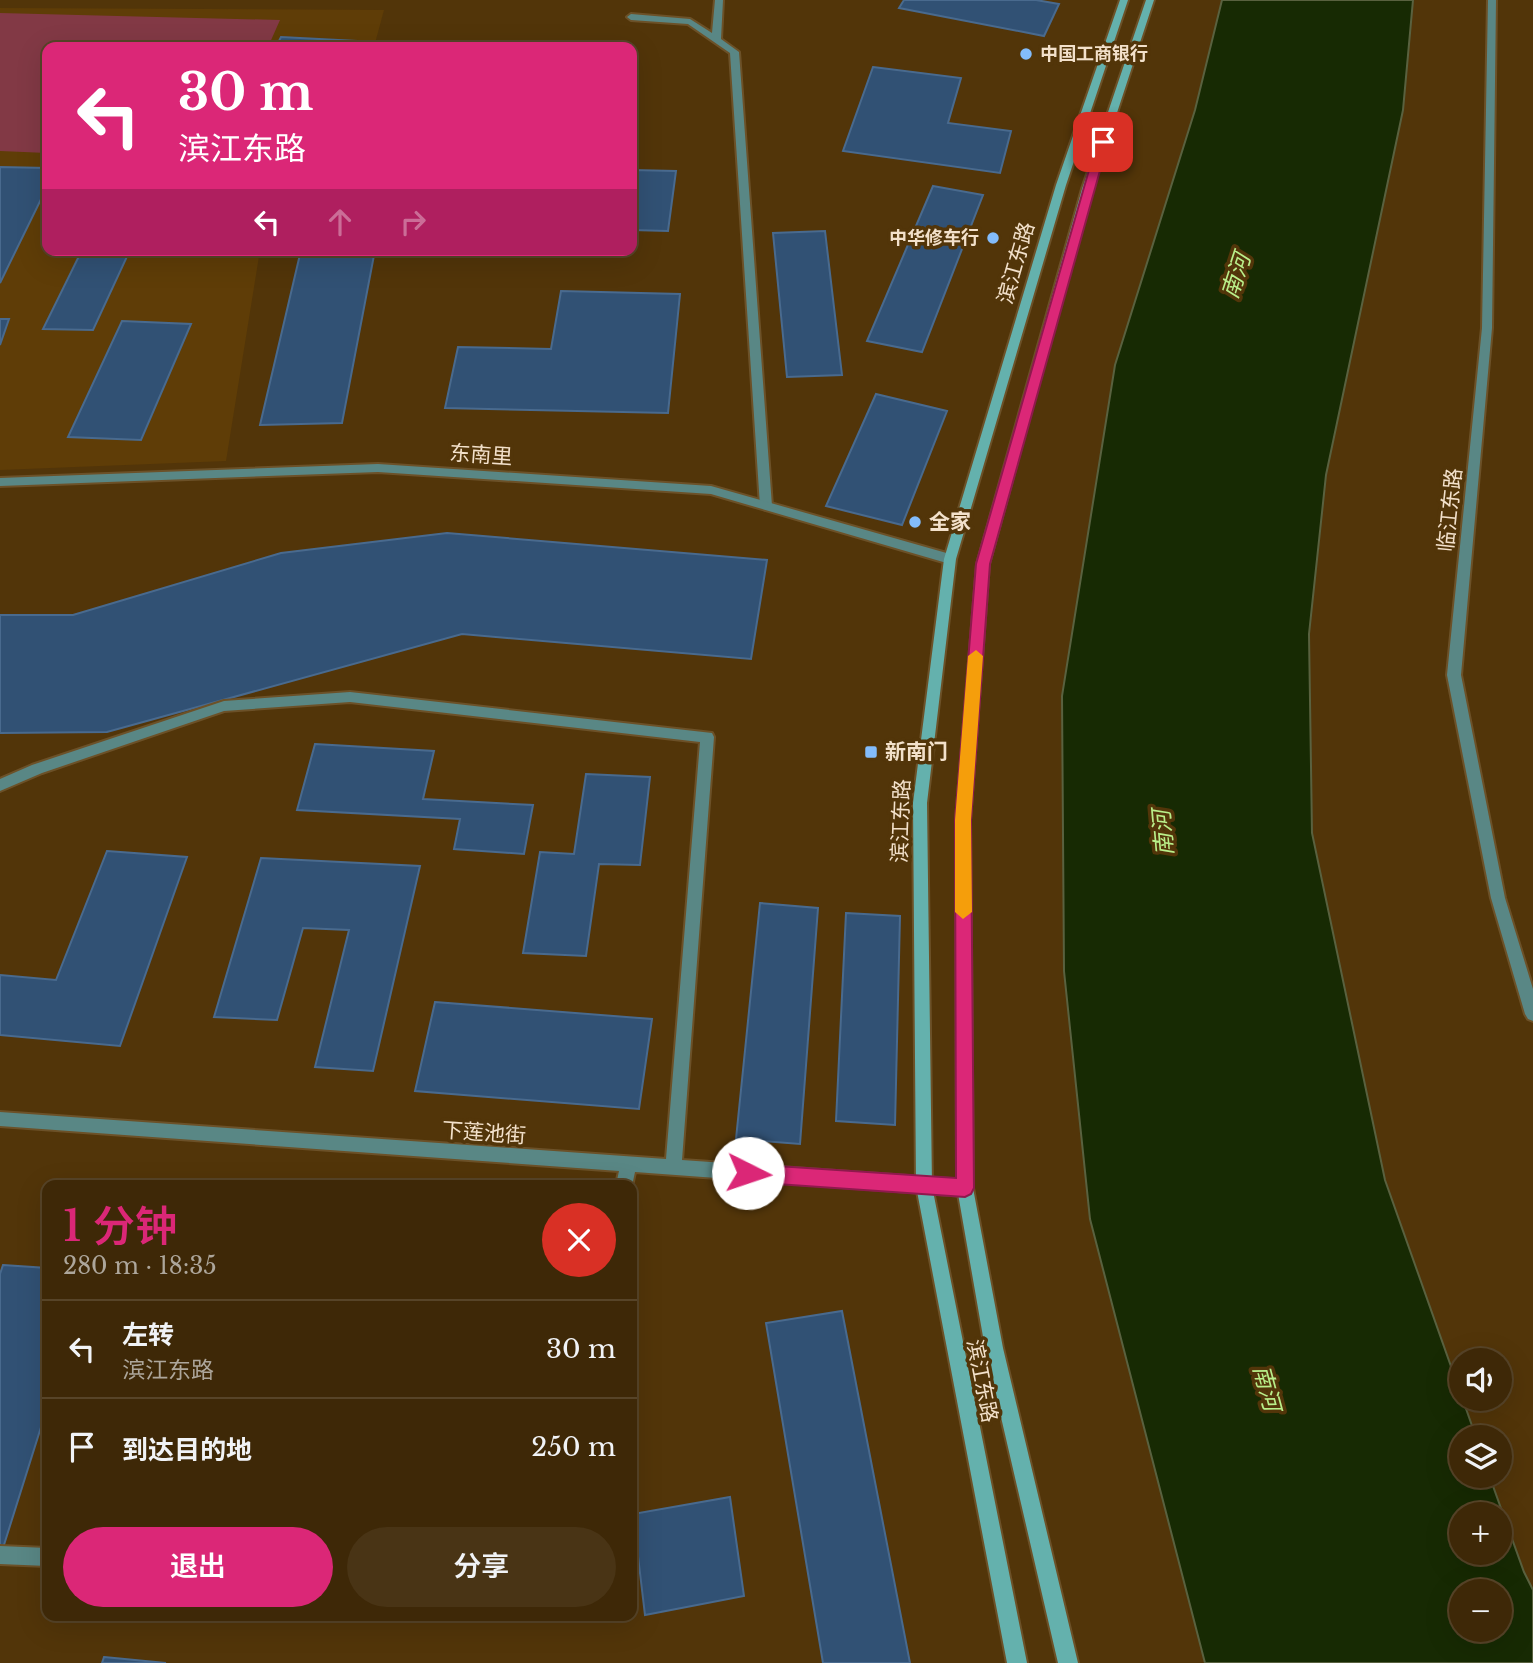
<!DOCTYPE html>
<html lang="zh">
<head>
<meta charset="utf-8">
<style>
	body { margin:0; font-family:"Libre Baskerville","Noto Sans SC",serif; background:#493415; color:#f1f3f6; height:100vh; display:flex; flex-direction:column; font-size:26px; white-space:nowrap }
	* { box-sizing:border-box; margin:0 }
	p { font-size:23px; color:#ada69b }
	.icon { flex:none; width:38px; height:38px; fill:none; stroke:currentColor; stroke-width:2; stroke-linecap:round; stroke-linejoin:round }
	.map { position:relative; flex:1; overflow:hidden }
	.sheet { position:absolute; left:42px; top:1180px; width:595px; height:441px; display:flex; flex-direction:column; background:#3e2807; border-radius:14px; box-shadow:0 7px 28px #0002,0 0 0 2px #574428 }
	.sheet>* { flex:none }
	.banner { position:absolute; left:42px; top:42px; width:595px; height:214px; border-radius:14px; box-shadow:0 7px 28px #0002,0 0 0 2px #574428; background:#db2777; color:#fff; overflow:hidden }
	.buttons { position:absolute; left:1449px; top:1348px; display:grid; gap:14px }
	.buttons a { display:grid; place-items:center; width:63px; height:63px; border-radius:50%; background:#3e2807; box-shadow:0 7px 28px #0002,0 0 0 2px #574428; font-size:35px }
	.pin { position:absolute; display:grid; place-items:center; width:60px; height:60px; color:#fff; margin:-30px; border-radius:14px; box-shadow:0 4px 10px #0006 }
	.me { position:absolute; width:77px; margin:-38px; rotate:94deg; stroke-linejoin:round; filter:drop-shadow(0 0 5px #0008) }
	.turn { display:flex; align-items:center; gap:24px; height:147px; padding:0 21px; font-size:32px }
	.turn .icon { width:91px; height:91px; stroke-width:2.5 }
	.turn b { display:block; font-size:49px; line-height:60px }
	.lanes { display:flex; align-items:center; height:66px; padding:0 21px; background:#0003; justify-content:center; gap:35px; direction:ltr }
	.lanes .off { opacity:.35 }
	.round { display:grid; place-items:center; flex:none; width:74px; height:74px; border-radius:37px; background:#493415 }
	.headline { display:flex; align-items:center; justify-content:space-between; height:119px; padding:0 21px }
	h1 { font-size:42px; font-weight:600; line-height:52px; color:#db2777 }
	.button { display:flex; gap:14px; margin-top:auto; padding:14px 21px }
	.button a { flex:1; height:80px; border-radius:42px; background:#db2777; color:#fff; font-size:28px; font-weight:600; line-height:80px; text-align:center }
	.button a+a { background:#493415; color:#f1f3f6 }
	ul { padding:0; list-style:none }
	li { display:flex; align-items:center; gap:21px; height:98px; padding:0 21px; border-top:2px solid #574428 }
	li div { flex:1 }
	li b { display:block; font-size:26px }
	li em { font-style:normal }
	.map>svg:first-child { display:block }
	.built { fill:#5f3d07 }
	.green { fill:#823945 }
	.water { fill:#172a03; stroke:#59613f; stroke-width:2; fill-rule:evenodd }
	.building { fill:#315174; stroke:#496a8e; stroke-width:2 }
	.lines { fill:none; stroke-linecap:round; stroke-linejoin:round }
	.service-casing { stroke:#6c5128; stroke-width:4 }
	.minor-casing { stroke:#6c5128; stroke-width:4 }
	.secondary-casing { stroke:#6c5128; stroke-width:4 }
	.service { fill:#598785; fill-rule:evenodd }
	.minor { fill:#598785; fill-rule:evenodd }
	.secondary { fill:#64b1ad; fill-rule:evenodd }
	.route { fill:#db2777; stroke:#8e194d; stroke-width:2 }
	.slow { fill:#f59e0b }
	.poi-dot { fill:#83bcfb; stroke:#523509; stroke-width:2.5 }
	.labels { text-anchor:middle; stroke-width:7; stroke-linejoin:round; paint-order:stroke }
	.far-poi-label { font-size:18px; font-weight:bold; fill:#f3e1cb; stroke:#523509; text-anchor:start }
	.street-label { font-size:21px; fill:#f3e1cb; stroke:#523509 }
	.poi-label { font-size:21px; font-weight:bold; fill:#f3e1cb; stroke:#523509; text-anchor:start }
	.water-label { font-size:23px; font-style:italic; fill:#b9ef8a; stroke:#523509 }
</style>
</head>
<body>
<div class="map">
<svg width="1533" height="1663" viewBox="0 0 1533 1663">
	<rect width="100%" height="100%" fill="#523509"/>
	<path class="built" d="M0 8 384 10 374 47H47V250H260L226 461 0 470Z"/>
	<path class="green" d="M0 13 280 20 268 47H47V153L0 151Z"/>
	<path class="water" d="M1222 0H1413L1403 110 1326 475 1309 634 1312 833 1385 1180 1476 1437H1461V1475H1489L1524 1572 1533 1590V1663H1205L1090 1219 1064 971 1062 696 1115 365 1195 110ZM1461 1514H1500V1552H1461ZM1461 1591H1500V1629H1461Z"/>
	<path class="building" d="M904 0H1036L1059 4 1044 36 899 8Z
		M281 37 356 41 353 47H276Z
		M873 67 961 78 948 123 1011 131 1000 173 843 151Z
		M0 167 47 168V187L0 283Z
		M632 170 676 171 668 231 632 230Z
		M933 186 983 195 922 352 867 341Z
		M825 231 842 375 787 377 773 233Z
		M82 250H130L93 330 43 329Z
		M301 250H375L342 423 260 425Z
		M561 291 680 294 668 413 445 408 458 347 551 349Z
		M0 319H9L0 345Z
		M122 321 191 324 141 440 68 437Z
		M876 394 947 411 902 525 826 506Z
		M447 533 767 560 751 659 462 634 107 732 0 733V615H73L281 553Z
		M315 744 434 751 423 799 533 805 524 854 454 849 460 819 297 810Z
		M586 774 650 777 640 865 599 864 586 956 523 953 540 852 574 854Z
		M107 851 187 857 120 1046 0 1035V975L56 980Z
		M261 858 420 866 373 1071 315 1067 349 930 303 928 277 1020 214 1017Z
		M760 903 818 908 800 1144 736 1139Z
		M846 913 900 916 895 1125 836 1121Z
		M435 1002 652 1019 639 1109 415 1091Z
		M3 1265 47 1268V1408L3 1548 0 1547V1274Z
		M842 1311 910 1663H823L766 1323Z
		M730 1497 744 1596 645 1615 633 1514Z
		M104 1657 166 1663H102Z"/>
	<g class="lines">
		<defs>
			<path id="service" d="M715 0H723L721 39 739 52 772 506 766 510 760 506 730 53 688 24 631 20 627 17 631 14 690 19 712 33Z"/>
			<path id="minor" d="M1488 0H1496L1492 328 1461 675 1505 898 1533 989V1021L1528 1019 1525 1014 1491 898 1447 675 1482 328Z
				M378 464 711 486 950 554 956 559 950 564 711 494 378 472 0 486V478Z
				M350 692 712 733 714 737 682 1160 965 1180 971 1182 973 1188 971 1194 965 1196 635 1172 632 1186 616 1185 619 1171 0 1126V1112L666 1159 700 742 350 702 224 711 42 773 0 791V779L32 765 224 701Z
				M0 1546 47 1548V1566L0 1564Z"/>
			<path id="secondary" d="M1120 0H1128L1066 185 956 559 927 803 932 1186 1027 1663H1007L916 1186 913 803 944 559 1056 185Z
				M1146 0H1154L1092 189 989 564 970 820 973 1188 1003 1348 1078 1663H1058L985 1348 957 1188 956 820 977 564 1082 189Z"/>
		</defs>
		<use href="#service" class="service-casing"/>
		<use href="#minor" class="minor-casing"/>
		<use href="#secondary" class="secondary-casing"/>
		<use href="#service" class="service"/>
		<use href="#minor" class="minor"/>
		<use href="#secondary" class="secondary"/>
	</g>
	<path class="route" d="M1103 139 1108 142 990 564 971 820 974 1188 971 1194 965 1197 748 1182 742 1179 739 1173 742 1167 748 1164 956 1178 955 820 976 564 1097 142Z"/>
	<path class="slow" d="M976 650 983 656 971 820 972 912 963 919 955 912V820L968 656Z"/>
	<g class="poi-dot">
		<circle cx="1026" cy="54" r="7"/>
		<circle cx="993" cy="238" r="7"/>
		<circle cx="915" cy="522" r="7"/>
		<rect x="864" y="745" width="14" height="14" rx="3.5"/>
	</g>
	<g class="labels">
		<g class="far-poi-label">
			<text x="1040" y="60">中国工商银行</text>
			<text x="979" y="244" text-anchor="end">中华修车行</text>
		</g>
		<g class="street-label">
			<text transform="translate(1016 263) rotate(-74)" y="7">滨江东路</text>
			<text transform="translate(481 455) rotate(4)" y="7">东南里</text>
			<text transform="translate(1450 510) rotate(-84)" y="7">临江东路</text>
			<text transform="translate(901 821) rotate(-88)" y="7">滨江东路</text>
			<text transform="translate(484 1133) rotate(4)" y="7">下莲池街</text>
			<text transform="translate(982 1381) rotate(79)" y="7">滨江东路</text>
		</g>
		<g class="poi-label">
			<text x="929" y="529">全家</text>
			<text x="885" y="759">新南门</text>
		</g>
		<g class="water-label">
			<text transform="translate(1236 276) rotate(-72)" y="8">南河</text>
			<text transform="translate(1163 833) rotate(-95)" y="8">南河</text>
			<text transform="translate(1267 1388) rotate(75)" y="8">南河</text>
		</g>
	</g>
</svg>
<div class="buttons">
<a><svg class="icon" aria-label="sound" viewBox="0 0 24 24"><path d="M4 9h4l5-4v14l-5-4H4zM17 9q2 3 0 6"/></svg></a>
<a><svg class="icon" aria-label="layers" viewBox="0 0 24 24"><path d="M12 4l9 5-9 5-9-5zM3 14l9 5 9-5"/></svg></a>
<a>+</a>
<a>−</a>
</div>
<div class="pin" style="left:1103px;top:142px;background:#d93025"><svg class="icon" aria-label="arrive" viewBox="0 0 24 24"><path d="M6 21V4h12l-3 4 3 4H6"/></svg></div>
<svg class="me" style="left:748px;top:1173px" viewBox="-20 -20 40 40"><circle r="19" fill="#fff"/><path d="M0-13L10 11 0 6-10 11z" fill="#db2777"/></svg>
<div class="banner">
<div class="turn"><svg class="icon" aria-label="left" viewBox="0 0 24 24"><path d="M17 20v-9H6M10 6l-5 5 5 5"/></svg><div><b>30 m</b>滨江东路</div></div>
<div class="lanes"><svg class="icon" aria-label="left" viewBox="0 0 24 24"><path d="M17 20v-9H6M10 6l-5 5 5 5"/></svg><svg class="icon off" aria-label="ahead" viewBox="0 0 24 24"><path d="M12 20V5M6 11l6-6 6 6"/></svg><svg class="icon off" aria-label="right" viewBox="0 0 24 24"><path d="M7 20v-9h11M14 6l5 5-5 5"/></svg></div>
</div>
<section class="sheet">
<div class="headline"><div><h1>1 分钟</h1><p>280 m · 18:35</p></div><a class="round" style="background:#d93025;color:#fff"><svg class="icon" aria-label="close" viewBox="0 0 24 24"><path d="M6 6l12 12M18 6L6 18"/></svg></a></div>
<ul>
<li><svg class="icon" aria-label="left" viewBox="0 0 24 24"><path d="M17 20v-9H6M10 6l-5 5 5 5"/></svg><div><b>左转</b><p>滨江东路</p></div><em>30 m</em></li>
<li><svg class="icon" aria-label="arrive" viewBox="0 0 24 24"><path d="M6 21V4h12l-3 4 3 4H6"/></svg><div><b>到达目的地</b></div><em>250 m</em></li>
</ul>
<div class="button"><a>退出</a><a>分享</a></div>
</section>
</div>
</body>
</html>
